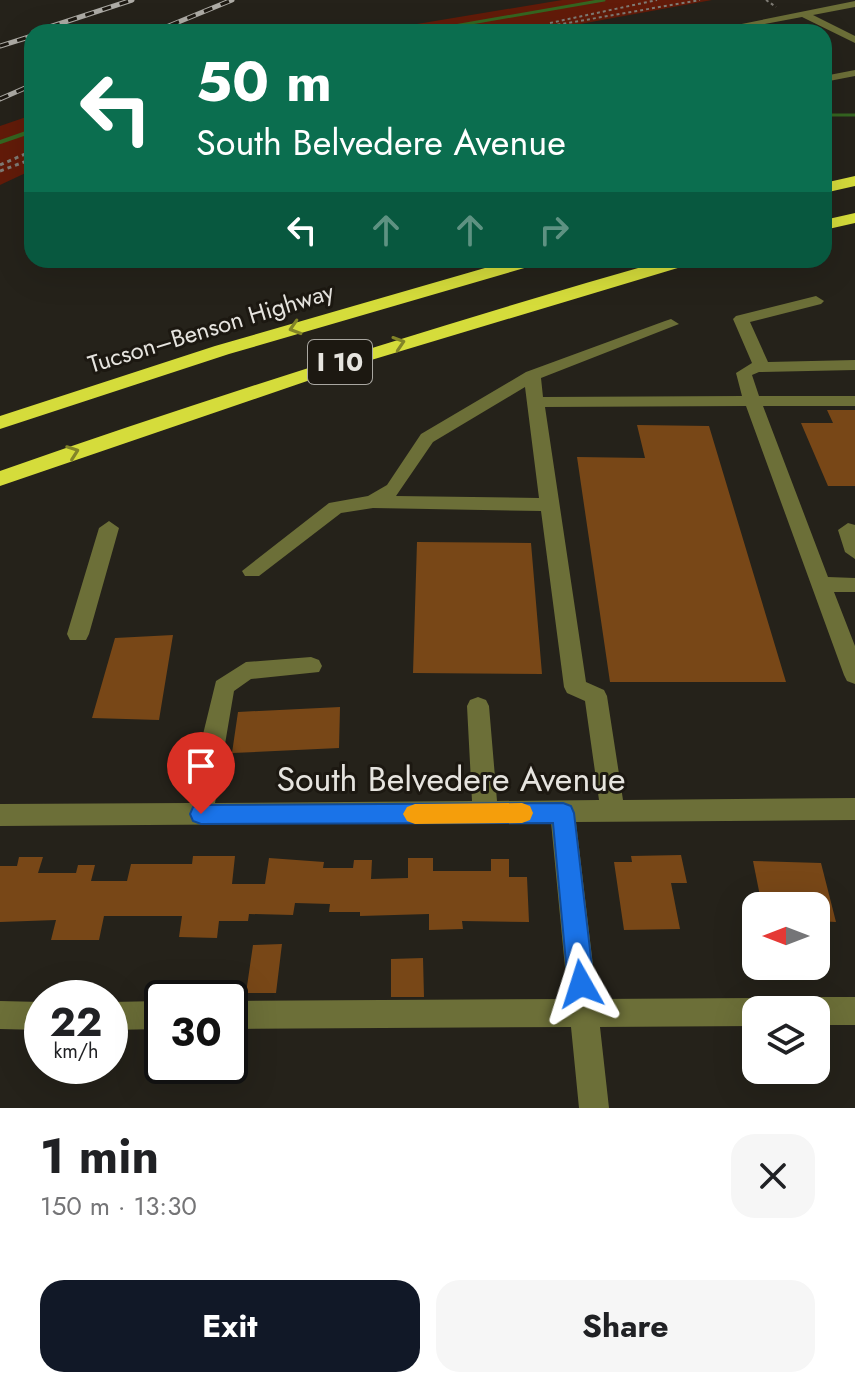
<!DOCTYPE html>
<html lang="en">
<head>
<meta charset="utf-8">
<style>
	body { margin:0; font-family:Jost,sans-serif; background:#f6f6f6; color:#202124; height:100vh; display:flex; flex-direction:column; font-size:30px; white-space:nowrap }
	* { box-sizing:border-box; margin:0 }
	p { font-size:26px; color:#757577 }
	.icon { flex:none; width:44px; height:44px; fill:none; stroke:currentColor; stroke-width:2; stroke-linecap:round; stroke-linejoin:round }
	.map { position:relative; height:1108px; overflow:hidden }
	.panel { display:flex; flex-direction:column; background:#fff; flex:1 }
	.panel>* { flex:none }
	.banner { position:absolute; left:24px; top:24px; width:808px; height:244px; border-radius:24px; box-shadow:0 8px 32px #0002; background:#0b6e4f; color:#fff; overflow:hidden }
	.needle { width:52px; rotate:270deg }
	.controls { position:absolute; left:742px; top:892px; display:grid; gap:16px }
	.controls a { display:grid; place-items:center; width:88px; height:88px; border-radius:16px; background:#fff; box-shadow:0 8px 32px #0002; font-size:40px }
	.speed { position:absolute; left:24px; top:980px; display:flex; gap:16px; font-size:40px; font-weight:700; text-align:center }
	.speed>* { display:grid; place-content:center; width:104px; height:104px; border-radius:50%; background:#fff; box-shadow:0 8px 32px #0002; line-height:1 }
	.speed small { font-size:20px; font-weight:400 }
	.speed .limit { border:4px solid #111; border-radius:12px; background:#fff; color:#111 }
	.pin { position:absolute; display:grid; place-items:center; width:68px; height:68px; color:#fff; margin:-82px -34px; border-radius:50% 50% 50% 0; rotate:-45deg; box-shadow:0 0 8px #0007 }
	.pin .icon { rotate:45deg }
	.me { position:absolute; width:88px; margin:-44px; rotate:354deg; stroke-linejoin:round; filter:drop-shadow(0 0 6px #0008) }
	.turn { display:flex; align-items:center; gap:28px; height:168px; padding:0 40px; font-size:36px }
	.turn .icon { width:104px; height:104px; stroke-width:2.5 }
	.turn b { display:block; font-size:56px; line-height:68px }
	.lanes { display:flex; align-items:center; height:76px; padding:0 40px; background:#0003; justify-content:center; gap:40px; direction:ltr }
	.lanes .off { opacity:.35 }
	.round { display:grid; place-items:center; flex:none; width:84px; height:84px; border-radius:24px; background:#f6f6f6 }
	.headline { display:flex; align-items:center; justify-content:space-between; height:136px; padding:0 40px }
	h1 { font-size:48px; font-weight:700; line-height:60px }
	.primary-button { display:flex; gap:16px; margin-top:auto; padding:16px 40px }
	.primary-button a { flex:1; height:92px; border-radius:24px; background:#111827; color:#fff; font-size:32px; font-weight:700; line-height:92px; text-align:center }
	.primary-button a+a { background:#f6f6f6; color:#202124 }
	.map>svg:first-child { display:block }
	.green { fill:#621b09 }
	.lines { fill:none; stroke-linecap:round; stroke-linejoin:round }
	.stream-far1 { stroke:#356520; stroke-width:3 }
	.stream { stroke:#356520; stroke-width:4 }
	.building { fill:#784717 }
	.path-far1 { stroke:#7e7b74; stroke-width:2; stroke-dasharray:3 3; stroke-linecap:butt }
	.path { stroke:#7e7b74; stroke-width:3; stroke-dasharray:4 4; stroke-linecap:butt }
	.minor { fill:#6c6f38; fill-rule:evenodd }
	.highway { fill:#d5dc3b; fill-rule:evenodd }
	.rail-casing { stroke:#adaba5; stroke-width:5 }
	.rail { stroke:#1c1811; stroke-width:3; stroke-dasharray:9; stroke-linecap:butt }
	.oneway { stroke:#828428 }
	.route { fill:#1a73e8; stroke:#114b97; stroke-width:2 }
	.slow { fill:#f59e0b }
	.labels { text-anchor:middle; stroke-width:6; stroke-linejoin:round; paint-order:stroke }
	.far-street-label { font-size:24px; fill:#e6e4df; stroke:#1c1811 }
	.shield { fill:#1c1811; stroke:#a9a7a1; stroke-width:2 }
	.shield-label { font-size:26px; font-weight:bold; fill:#e6e4df }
	.near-street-label { font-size:34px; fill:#e6e4df; stroke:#1c1811 }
</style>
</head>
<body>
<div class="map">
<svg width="855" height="1108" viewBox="0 0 855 1108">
	<rect width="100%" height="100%" fill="#25221a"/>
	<path class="green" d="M562 0H712L536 32H369Z
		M32 115V170L0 185V126Z"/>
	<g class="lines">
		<path class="stream-far1" d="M420 32 604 0
			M824 115H855"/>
		<path class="stream" d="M0 142 32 131"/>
	</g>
	<path class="building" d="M827 410H855V486H828L801 423H833Z
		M637 425 709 426 786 682H610L577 457 645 458Z
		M417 542 531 543 542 674 413 673Z
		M173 635 159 720 92 718 115 638Z
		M340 707 339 748 232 753 238 712Z
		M681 855 687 883H671L680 929 624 930 614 862H632L631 856Z
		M193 856H235L232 884H265L269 858 324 862 323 868H353L354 860H372L371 879 408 878V858H433V871H491V859H509V877H527L529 922 462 921 463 929 429 930V914L360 916V912H329L330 904 295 903 293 915 249 914 248 921H219L217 938 179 937 182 916H104L99 940H51L56 920 0 922V866H17L19 857H43L38 873H76L78 865H95L91 881H127L131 864H192Z
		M753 861 821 863 836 922 816 921V906H762Z
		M282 944 276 993H246L253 945Z
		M423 958 424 997H391V959Z"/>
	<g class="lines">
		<path class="path-far1" d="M766 0 776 7
			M550 23 657 0
			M501 32 518 29
			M516 32 700 0"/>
		<path class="path" d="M0 165 32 151
			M0 171 32 159"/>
		<path class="minor" d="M855 1V7L813 15 855 36V43L802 17 723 32H702Z
			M855 70V76L824 82V76Z
			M816 296 824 301 821 304 750 322 768 362 855 360V370L759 372 752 375 759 396H855V406H763L828 577 855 578V592H834L855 646V684L847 681 844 675 746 406 545 407 586 682 604 690 607 696 623 800 855 798V820L576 822 597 999 756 998 766 1002 770 1010H756V1026L600 1027 609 1108H579L571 1027 230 1029V1001L568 999 551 822 0 826V804L190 803 196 763 216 681 246 662 311 657 319 660 322 666 319 672 251 679 234 691 215 803 472 801 467 706 470 700 478 697 486 700 489 706 497 801 599 800 585 701 567 693 564 687 541 511 373 508 341 513 259 576H245L242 571 329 503 368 496 387 485 421 434 526 372 665 321 671 319 679 324 541 378 543 397 742 396 736 373 752 363 733 319 736 316ZM525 387 539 498 396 496 433 442Z
			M109 521 119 528 89 634 86 640H70L67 634 99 528Z
			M848 523 855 525V559L845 552 838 530Z
			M816 997H855V1025H816V1010H802L806 1001Z
			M0 1001 42 1002V1030L0 1029Z
			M162 1001V1029L110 1030V1002Z"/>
		<path class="highway" d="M855 176V186L824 193V183Z
			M855 213V223L824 230V220Z
			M513 260H541L538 264 229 354 0 429V416L215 346Z
			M666 260H694L691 264 348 367 0 486V471C220 394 442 324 666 260Z"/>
		<defs>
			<path id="rail" d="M34 32 132 0
				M154 32 232 0
				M0 46 32 36
				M0 99 32 85"/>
		</defs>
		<use href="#rail" class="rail-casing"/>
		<use href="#rail" class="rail"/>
	</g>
	<defs><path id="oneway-chevron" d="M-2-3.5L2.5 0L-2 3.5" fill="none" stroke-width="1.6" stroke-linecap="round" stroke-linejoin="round" transform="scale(2)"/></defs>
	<g class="oneway">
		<use href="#oneway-chevron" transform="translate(295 328) rotate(163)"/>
		<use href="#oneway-chevron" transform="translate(399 343) rotate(-18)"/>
		<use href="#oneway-chevron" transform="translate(73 452) rotate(-20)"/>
	</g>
	<path class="route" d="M563 803 571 806 574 813 594 984 590 993 581 997 572 993 568 984 553 823 201 824 193 821 190 814 193 807 201 805Z"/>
	<path class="slow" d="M522 803 530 806 533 813 530 820 522 823 415 824 407 821 403 814 407 807 415 804Z"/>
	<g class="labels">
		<g class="far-street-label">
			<text transform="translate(211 328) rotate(-17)" y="8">Tucson–Benson Highway</text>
		</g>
		<rect class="shield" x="308" y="340" width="64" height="44" rx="6"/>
		<g class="shield-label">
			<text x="340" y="371">I 10</text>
		</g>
		<g class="near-street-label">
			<text x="451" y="791">South Belvedere Avenue</text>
		</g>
	</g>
</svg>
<div class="controls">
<a><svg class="needle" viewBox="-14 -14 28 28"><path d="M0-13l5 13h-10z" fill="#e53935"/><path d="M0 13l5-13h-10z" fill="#757577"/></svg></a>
<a><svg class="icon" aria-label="layers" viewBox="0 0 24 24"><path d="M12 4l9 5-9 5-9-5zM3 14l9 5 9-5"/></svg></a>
</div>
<div class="speed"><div>22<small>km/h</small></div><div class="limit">30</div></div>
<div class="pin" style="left:201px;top:814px;background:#d93025"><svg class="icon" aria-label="arrive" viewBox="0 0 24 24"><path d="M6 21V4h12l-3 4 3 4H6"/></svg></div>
<svg class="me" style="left:581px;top:984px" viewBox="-20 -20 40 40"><path d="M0-17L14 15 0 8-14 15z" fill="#1a73e8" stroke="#fff" stroke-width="4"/></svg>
<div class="banner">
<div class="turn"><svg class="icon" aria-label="left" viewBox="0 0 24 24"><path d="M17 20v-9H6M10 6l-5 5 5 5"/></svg><div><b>50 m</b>South Belvedere Avenue</div></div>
<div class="lanes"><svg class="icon" aria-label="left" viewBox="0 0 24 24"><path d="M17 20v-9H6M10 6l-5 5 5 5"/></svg><svg class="icon off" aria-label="ahead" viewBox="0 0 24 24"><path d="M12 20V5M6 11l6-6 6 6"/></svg><svg class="icon off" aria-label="ahead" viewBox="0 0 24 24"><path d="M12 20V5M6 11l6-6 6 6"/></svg><svg class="icon off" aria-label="right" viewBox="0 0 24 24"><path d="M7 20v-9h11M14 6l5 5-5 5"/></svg></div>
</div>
</div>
<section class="panel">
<div class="headline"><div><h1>1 min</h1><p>150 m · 13:30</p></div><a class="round"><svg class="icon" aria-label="close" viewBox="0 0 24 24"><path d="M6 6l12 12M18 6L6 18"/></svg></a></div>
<div class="primary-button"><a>Exit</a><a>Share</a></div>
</section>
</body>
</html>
